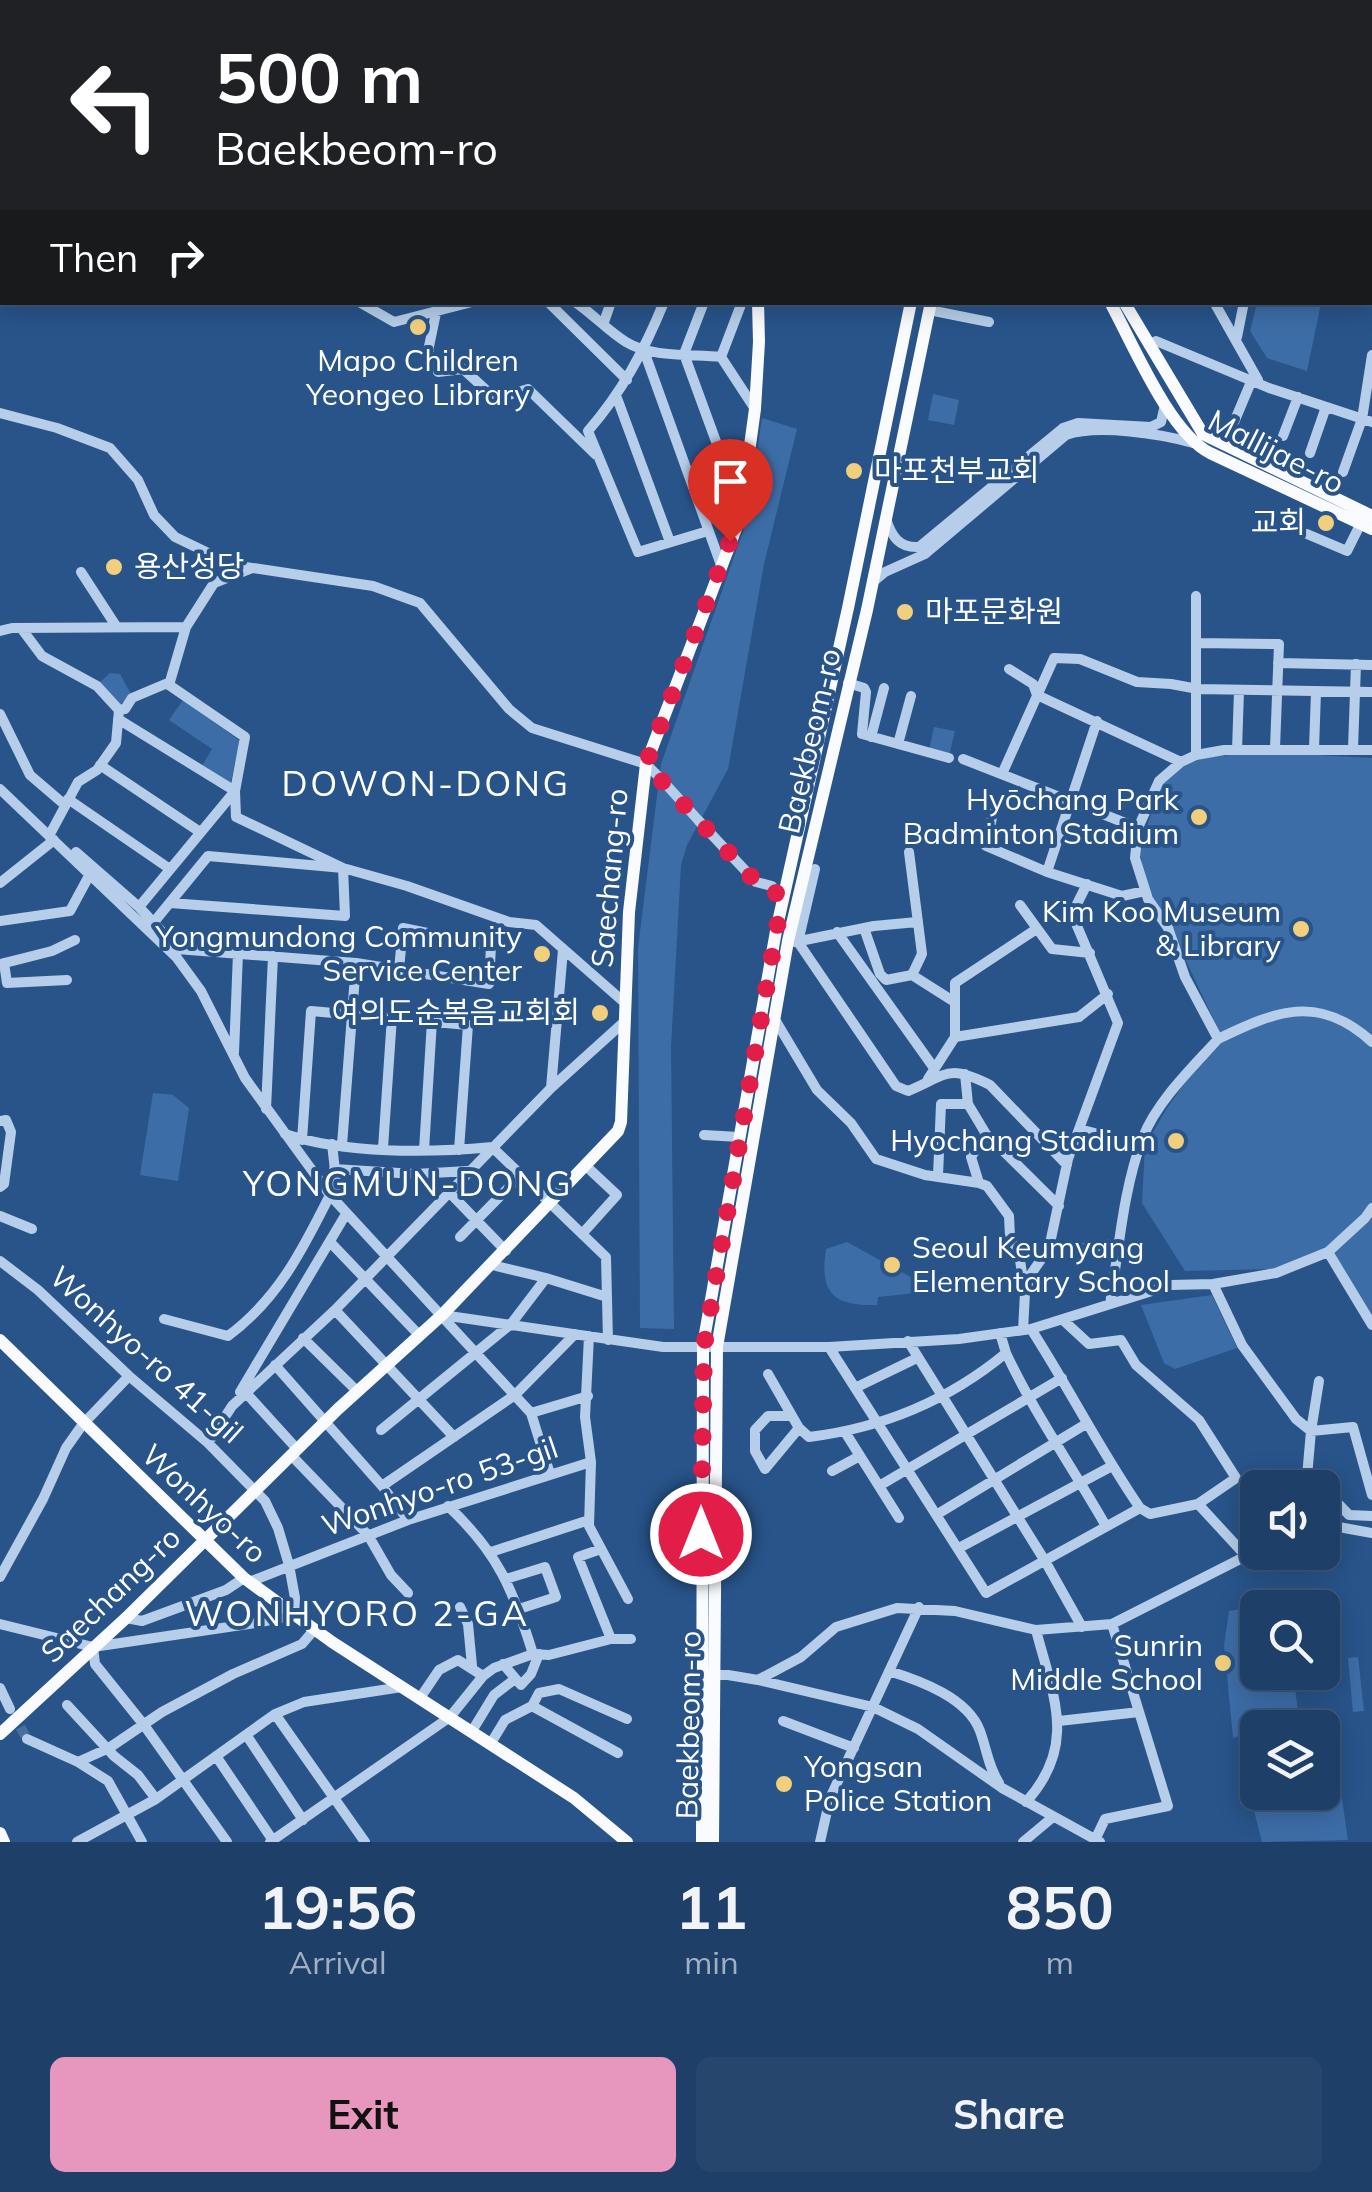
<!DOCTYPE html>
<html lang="en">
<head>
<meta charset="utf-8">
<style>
	body { margin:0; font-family:Mulish,"Noto Sans KR",sans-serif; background:#26466e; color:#f1f3f6; height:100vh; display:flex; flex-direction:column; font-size:38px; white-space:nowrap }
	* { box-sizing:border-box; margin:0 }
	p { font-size:32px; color:#a1afc0 }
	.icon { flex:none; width:55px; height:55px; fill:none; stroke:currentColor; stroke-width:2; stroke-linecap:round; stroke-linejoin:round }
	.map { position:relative; height:1842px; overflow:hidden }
	.side { display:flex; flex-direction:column; background:#1e3f68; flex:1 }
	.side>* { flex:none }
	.banner { position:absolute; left:0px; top:0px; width:1372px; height:305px; box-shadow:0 5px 25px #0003,0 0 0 2px #3c587c; background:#202124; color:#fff; overflow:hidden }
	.buttons { position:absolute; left:1240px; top:1470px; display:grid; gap:20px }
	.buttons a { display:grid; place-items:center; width:100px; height:100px; border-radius:15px; background:#1e3f68; box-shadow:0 5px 25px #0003,0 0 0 2px #3c587c; font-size:50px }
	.pin { position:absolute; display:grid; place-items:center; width:85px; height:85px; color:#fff; margin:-102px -42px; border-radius:50% 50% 50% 0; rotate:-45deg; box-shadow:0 0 10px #0007 }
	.pin .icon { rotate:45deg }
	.me { position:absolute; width:110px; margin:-55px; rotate:0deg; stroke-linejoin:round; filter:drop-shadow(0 0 8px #0008) }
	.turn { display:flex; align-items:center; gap:35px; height:210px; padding:0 50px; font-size:45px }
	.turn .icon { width:130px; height:130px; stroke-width:2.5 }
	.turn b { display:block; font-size:70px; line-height:85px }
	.then { display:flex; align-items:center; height:95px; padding:0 50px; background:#0003; gap:20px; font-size:38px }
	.eta { display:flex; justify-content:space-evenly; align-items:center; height:170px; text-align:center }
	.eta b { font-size:60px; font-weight:700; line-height:70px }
	.cta { display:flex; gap:20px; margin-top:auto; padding:20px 50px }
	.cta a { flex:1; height:115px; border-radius:15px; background:#e797bd; color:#111; font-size:40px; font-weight:700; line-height:115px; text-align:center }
	.cta a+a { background:#26466e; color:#f1f3f6 }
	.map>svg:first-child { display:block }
	.green { fill:#3d6da7 }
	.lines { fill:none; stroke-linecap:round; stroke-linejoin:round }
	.minor-tunnel { stroke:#486e9c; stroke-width:10; stroke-dasharray:10 5; stroke-linecap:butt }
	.minor { stroke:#b6cee9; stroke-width:10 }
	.major { stroke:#f9fbfe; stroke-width:12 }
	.minor-bridge { stroke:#b6cee9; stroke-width:10 }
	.route { stroke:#e11d48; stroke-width:18; stroke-dasharray:0 32.4 }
	.poi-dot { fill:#f1cf7c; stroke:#28548a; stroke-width:4 }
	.labels { text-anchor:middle; stroke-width:8; stroke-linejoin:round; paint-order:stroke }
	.poi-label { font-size:30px; fill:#fff; stroke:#28548a; text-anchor:end }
	.street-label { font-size:30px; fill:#fff; stroke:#28548a }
	.quarter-label { font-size:35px; letter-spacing:2.5px; fill:#fff; stroke:#28548a }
</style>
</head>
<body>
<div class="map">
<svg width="1372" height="1842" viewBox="0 0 1372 1842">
	<rect width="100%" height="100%" fill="#28548a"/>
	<path class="green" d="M1257 303H1321L1307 371 1267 358 1250 331Z
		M933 394 959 400 954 425 928 420Z
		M762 418 797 429 764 564 728 769 687 845 681 865 671 1047 674 1329 640 1328 638 948 661 764 747 520Z
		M110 673 120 674 131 694 119 706 98 684Z
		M183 700 240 741 230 785 202 766 212 749 169 720Z
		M934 727 955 731 949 756 929 751Z
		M1263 752 1372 758V1319L1328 1248 1275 1269 1185 1271 1142 1203 1145 1146 1167 1108 1220 1033 1170 927 1151 899 1143 875 1140 847 1161 784 1182 765 1208 757Z
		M153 1093 173 1095 189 1108 178 1181 140 1175Z
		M847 1242 918 1281 915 1293 878 1297 877 1305C834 1306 819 1294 826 1249Z
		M1212 1295 1237 1348 1175 1369 1164 1363 1141 1305Z
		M1289 1601V1607L1258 1608V1672L1293 1673 1299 1719 1258 1728 1257 1731 1233 1738 1224 1645 1229 1611Z
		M1358 1657 1364 1711 1353 1712 1348 1658Z
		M1333 1736 1348 1840 1262 1842 1239 1752 1257 1749 1258 1792H1322L1323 1738Z"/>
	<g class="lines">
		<path class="minor-tunnel" d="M13 1714 27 1739"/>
		<path class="minor" d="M46 0V2
			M194 0V2
			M277 0 278 2
			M495 0 500 2
			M606 0 610 2
			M106 2 107 0
			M338 2 347 0
			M364 2 366 0
			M846 2 847 0
			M900 2V0
			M1164 2V0
			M1178 2 1179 0
			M1370 60 1372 61
			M1370 91 1372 82
			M1370 219H1372
			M359 302 394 322 472 302
			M548 302 627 380
			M575 302C593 314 608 331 626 342 652 358 691 354 721 357L742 302
			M664 302C644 351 622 392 588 431L638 552 708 531
			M704 302 684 354 729 477 743 497
			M1214 302 1258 380 1251 382 1232 427
			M929 310 989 322
			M436 313 428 351 438 372 463 369 496 399 528 389 596 455
			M604 322 611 302
			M1237 337 1244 302
			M1149 345 1156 341 1269 388 1372 422
			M644 351 721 565
			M721 357 755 409
			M617 398 670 542
			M0 413 57 428 110 448 138 480 154 515 175 537 233 565 373 586 420 603 509 709 532 728 646 764 662 780
			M1283 436 1298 397
			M1310 453 1326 407
			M1343 472 1362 419 1372 355
			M886 519C892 537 899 548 919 547L1063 428 1078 423 1151 427 1161 422 1165 405
			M1307 534 1347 551 1361 523
			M252 568 214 583 186 627 169 685 245 737 235 791 236 817 343 868 407 886 509 922 536 925 625 1003
			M81 572 116 626
			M873 582 885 572 925 554 1066 435C1097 424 1162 434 1193 443
			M21 628 42 656 97 686 119 710 116 743 97 770 78 782 49 836
			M0 631 12 628 186 627
			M1197 643 1279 644 1275 748
			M1278 663 1372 665
			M1009 669 1033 684 1037 695 1181 762
			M848 683 864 688 866 692 862 734 949 758
			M119 710 125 709 132 698 170 682
			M0 714 30 775 65 805
			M118 719 235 791 139 907
			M871 737 884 688
			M898 744 911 696
			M1314 749 1316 692
			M1353 749 1356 664
			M1237 750 1239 691
			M1196 755V596
			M963 759 1138 828
			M100 765 200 832
			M1002 774 1054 658 1080 659 1137 682 1171 684 1198 689 1372 692
			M0 789 177 958 201 991 245 1078 330 1195 531 1413 550 1474
			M68 799 170 869
			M993 813 986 846 1047 872 1122 896 1145 891
			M699 821 756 882 772 886
			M76 852 139 907 176 947
			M1047 872 1097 721
			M0 883 54 840
			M1020 905 1052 949 1090 953
			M0 921 70 911 90 874
			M154 922 208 856 343 868 345 916 170 903
			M864 928 880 974 886 980 912 975 922 954 909 852
			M837 932 934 1068
			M795 942 874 926 917 922
			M798 942 896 1086 908 1091C947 1075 947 1063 990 1085L1067 1165
			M798 942 815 869
			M177 949 356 963 489 984 491 946 403 928 399 969
			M4 963 7 983 67 980
			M1 964 52 951 75 940
			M912 975 953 1001
			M774 1018 817 1090 851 1123 876 1159 925 1175 979 1183
			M955 1037 1079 1017 1108 994
			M1218 1039C1276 1011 1318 993 1372 1042
			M234 1053 238 953
			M965 1074 968 1104 986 1134 1059 1206
			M928 1079 955 1037V983L1035 930
			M551 1088 563 950
			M266 1109 273 956
			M0 1121 6 1120 11 1132 4 1184 0 1187
			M1079 1129 1141 1145
			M285 1134C345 1154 429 1153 492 1147L606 1257 608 1340
			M986 1134 971 1157 979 1183 987 1186 1009 1216 1010 1237 1020 1260 1024 1287
			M704 1135 739 1137
			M302 1140 311 1011 468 1025 459 1150
			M332 1144 337 1188
			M342 1145 356 963
			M383 1148 392 1017
			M424 1150 432 1021
			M334 1169 415 1174 468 1171
			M938 1176 941 1104H968
			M448 1191 506 1251
			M0 1216 32 1229
			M582 1234 617 1195 586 1166
			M460 1237 521 1175
			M330 1242 419 1335
			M1328 1252 1365 1218 1372 1208
			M1045 1254 1120 1243
			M0 1261 38 1290 129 1376 208 1443 265 1501 278 1528 289 1565 295 1598 294 1615 256 1623 93 1647 0 1624
			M546 1278 607 1297
			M1213 1284 1242 1345 1296 1419 1311 1431 1306 1488
			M1110 1304C1119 1249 1123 1189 1143 1137 1158 1100 1192 1068 1218 1039L1185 977 1168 928 1148 899 1135 858 1138 828 1159 781 1181 762 1196 755 1224 750H1372
			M335 1310 454 1437
			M442 1315 663 1347H829L959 1339 1031 1329 1171 1285 1213 1284 1276 1273 1328 1252 1372 1325
			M164 1319 228 1336C278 1299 303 1249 330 1195
			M1063 1320 1089 1344 1121 1340 1136 1365 1199 1420 1236 1478 1198 1504
			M1031 1329C1069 1388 1100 1450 1140 1508L1150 1514 1198 1504 1246 1556
			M1023 1330 1025 1293 1031 1274 1049 1248 1068 1159 1118 1023 1072 914 1087 884
			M589 1336 585 1417 591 1462 589 1526 628 1599
			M303 1338 357 1391
			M908 1341 1045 1561 1082 1627
			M829 1347 986 1593 1140 1508
			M1006 1353C1034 1413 1073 1468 1106 1526
			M275 1365 382 1486 408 1520
			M768 1374 799 1428 809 1437C882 1428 948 1401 1006 1353L1000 1333
			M1319 1381 1311 1431 1353 1427 1372 1495
			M855 1388 917 1358
			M240 1392 346 1214
			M246 1393 297 1449
			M531 1413 588 1396
			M792 1416H768L755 1430V1451L765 1469 799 1428
			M381 1430 511 1324 546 1278 492 1265
			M845 1432 899 1518
			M208 1443 232 1406 335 1310 551 1088 624 1022
			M291 1455 368 1535 391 1575 408 1593
			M832 1471 858 1457
			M1308 1472 1349 1515 1372 1516
			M382 1486 515 1395 575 1334
			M879 1486 1062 1378
			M448 1506C498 1553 513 1589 533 1654
			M936 1515 1086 1424
			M1322 1524 1372 1533
			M959 1548 1112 1466
			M601 1549 578 1557 611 1639
			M491 1552 589 1520
			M0 1577 43 1499 66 1448 83 1424 129 1376
			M506 1579 545 1567 556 1597 519 1609
			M249 1582 408 1520 591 1462
			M460 1607 468 1624 472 1666
			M126 1618 142 1621 226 1590 244 1578
			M93 1647 95 1664 144 1725 227 1842
			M503 1664 521 1685 531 1674 539 1654
			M889 1671C921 1681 968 1698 980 1731 987 1750 988 1766 999 1783
			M707 1675H728L758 1680 873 1707 918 1729 1002 1788 1100 1842
			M758 1680 801 1657 836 1627 897 1608 955 1611 1036 1630 1112 1624 1258 1550
			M0 1688 10 1709
			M420 1698 439 1670 458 1660 483 1676
			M67 1705 114 1756 138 1775 156 1799
			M275 1714 365 1842
			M783 1721 854 1748
			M1059 1721 1139 1712
			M472 1731 494 1695 515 1679
			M247 1736 303 1820
			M27 1739 78 1762 108 1781 142 1842
			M491 1743 505 1720 532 1706
			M618 1753 532 1706 539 1693 559 1689 627 1719
			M216 1756 274 1842
			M78 1762 109 1748 162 1712 233 1674 302 1644 314 1630
			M1026 1802C1078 1745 1053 1696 1036 1630
			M1095 1840 1105 1819 1168 1806 1112 1624
			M77 1842 156 1799 275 1714 304 1702 402 1687
			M270 1842 450 1717 483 1676 494 1668 533 1654 549 1655 611 1639H631
			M820 1842 830 1798 919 1607
			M1023 1842 1053 1817"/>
		<path class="major" d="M711 0 715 2
			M763 0 772 2
			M971 2 972 0
			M993 2V0
			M1370 137H1372
			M1370 156H1372
			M1110 302C1133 344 1169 432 1210 453L1372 529
			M1124 302 1203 434 1372 516
			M0 1340 244 1578 332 1642 574 1798 627 1842
			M0 1734 126 1618 338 1409 442 1315 618 1131 621 1122 629 912 646 764 740 518 755 409 759 342 758 302
			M0 1833 4 1842
			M702 1842 703 1345 776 931 848 608 911 302
			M713 1842 717 1347 788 941 867 610 931 302"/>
		<path class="minor-bridge" d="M662 780 699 821"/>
	</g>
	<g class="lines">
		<path class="route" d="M701 1534 704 1346 780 910 775 889 756 882 646 764 730 541"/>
	</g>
	<g class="poi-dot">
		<circle cx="418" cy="327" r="10"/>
		<circle cx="854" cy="471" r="10"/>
		<circle cx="1326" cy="523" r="10"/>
		<circle cx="114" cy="567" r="10"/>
		<circle cx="905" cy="612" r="10"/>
		<circle cx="1199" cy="817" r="10"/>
		<circle cx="1301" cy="929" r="10"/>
		<circle cx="542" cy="954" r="10"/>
		<circle cx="600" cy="1013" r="10"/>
		<circle cx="1176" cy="1141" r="10"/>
		<circle cx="892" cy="1265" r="10"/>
		<circle cx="1223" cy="1663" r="10"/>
		<circle cx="784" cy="1784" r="10"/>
	</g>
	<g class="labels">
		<g class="poi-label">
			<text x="418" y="371" text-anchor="middle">Mapo Children<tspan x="418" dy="34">Yeongeo Library</tspan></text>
			<text x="874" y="481" text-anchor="start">마포천부교회</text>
			<text x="1306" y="533">교회</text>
			<text x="134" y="577" text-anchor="start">용산성당</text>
			<text x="925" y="622" text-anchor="start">마포문화원</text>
			<text x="1179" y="810">Hyōchang Park<tspan x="1179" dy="34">Badminton Stadium</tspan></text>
			<text x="1281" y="922">Kim Koo Museum<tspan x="1281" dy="34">&amp; Library</tspan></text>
			<text x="522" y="947">Yongmundong Community<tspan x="522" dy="34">Service Center</tspan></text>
			<text x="580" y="1023">여의도순복음교회회</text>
			<text x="1156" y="1151">Hyochang Stadium</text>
			<text x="912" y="1258" text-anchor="start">Seoul Keumyang<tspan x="912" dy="34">Elementary School</tspan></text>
			<text x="1203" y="1656">Sunrin<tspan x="1203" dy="34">Middle School</tspan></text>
			<text x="804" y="1777" text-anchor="start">Yongsan<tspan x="804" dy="34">Police Station</tspan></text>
		</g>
		<g class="street-label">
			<text transform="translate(1276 452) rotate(27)" y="10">Mallijae-ro</text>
			<text transform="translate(810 741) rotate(-77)" y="10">Baekbeom-ro</text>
			<text transform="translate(610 878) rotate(-85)" y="10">Saechang-ro</text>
			<text transform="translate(146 1355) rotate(42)" y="10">Wonhyo-ro 41-gil</text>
			<text transform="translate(440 1487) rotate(-19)" y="10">Wonhyo-ro 53-gil</text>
			<text transform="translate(204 1504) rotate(43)" y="10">Wonhyo-ro</text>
			<text transform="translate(111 1595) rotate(-44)" y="10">Saechang-ro</text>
			<text transform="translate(689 1725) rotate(-89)" y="10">Baekbeom-ro</text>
		</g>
		<g class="quarter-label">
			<text x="426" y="796">DOWON-DONG</text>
			<text x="408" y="1196">YONGMUN-DONG</text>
			<text x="357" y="1626">WONHYORO 2-GA</text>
		</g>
	</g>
</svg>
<div class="buttons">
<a><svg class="icon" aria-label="sound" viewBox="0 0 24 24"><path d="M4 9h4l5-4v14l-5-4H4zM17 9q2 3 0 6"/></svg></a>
<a><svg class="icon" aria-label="search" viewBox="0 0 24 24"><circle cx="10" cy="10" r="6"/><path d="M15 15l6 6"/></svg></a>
<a><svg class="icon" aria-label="layers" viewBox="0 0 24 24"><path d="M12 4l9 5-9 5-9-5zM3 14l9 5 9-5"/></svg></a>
</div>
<div class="pin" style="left:730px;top:541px;background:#d93025"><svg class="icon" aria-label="arrive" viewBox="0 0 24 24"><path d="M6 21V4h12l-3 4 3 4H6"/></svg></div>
<svg class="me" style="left:701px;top:1534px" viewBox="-20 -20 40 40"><circle r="17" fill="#e11d48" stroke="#fff" stroke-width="3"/><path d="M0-11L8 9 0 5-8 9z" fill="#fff"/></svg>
<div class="banner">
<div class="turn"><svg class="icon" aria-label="left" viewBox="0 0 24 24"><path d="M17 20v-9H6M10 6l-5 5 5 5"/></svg><div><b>500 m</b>Baekbeom-ro</div></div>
<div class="then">Then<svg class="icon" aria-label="right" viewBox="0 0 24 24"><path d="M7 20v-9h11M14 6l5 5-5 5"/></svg></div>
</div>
</div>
<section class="side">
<div class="eta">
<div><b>19:56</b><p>Arrival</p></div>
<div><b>11</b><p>min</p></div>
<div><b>850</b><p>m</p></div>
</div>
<div class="cta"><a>Exit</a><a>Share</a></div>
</section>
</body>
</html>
